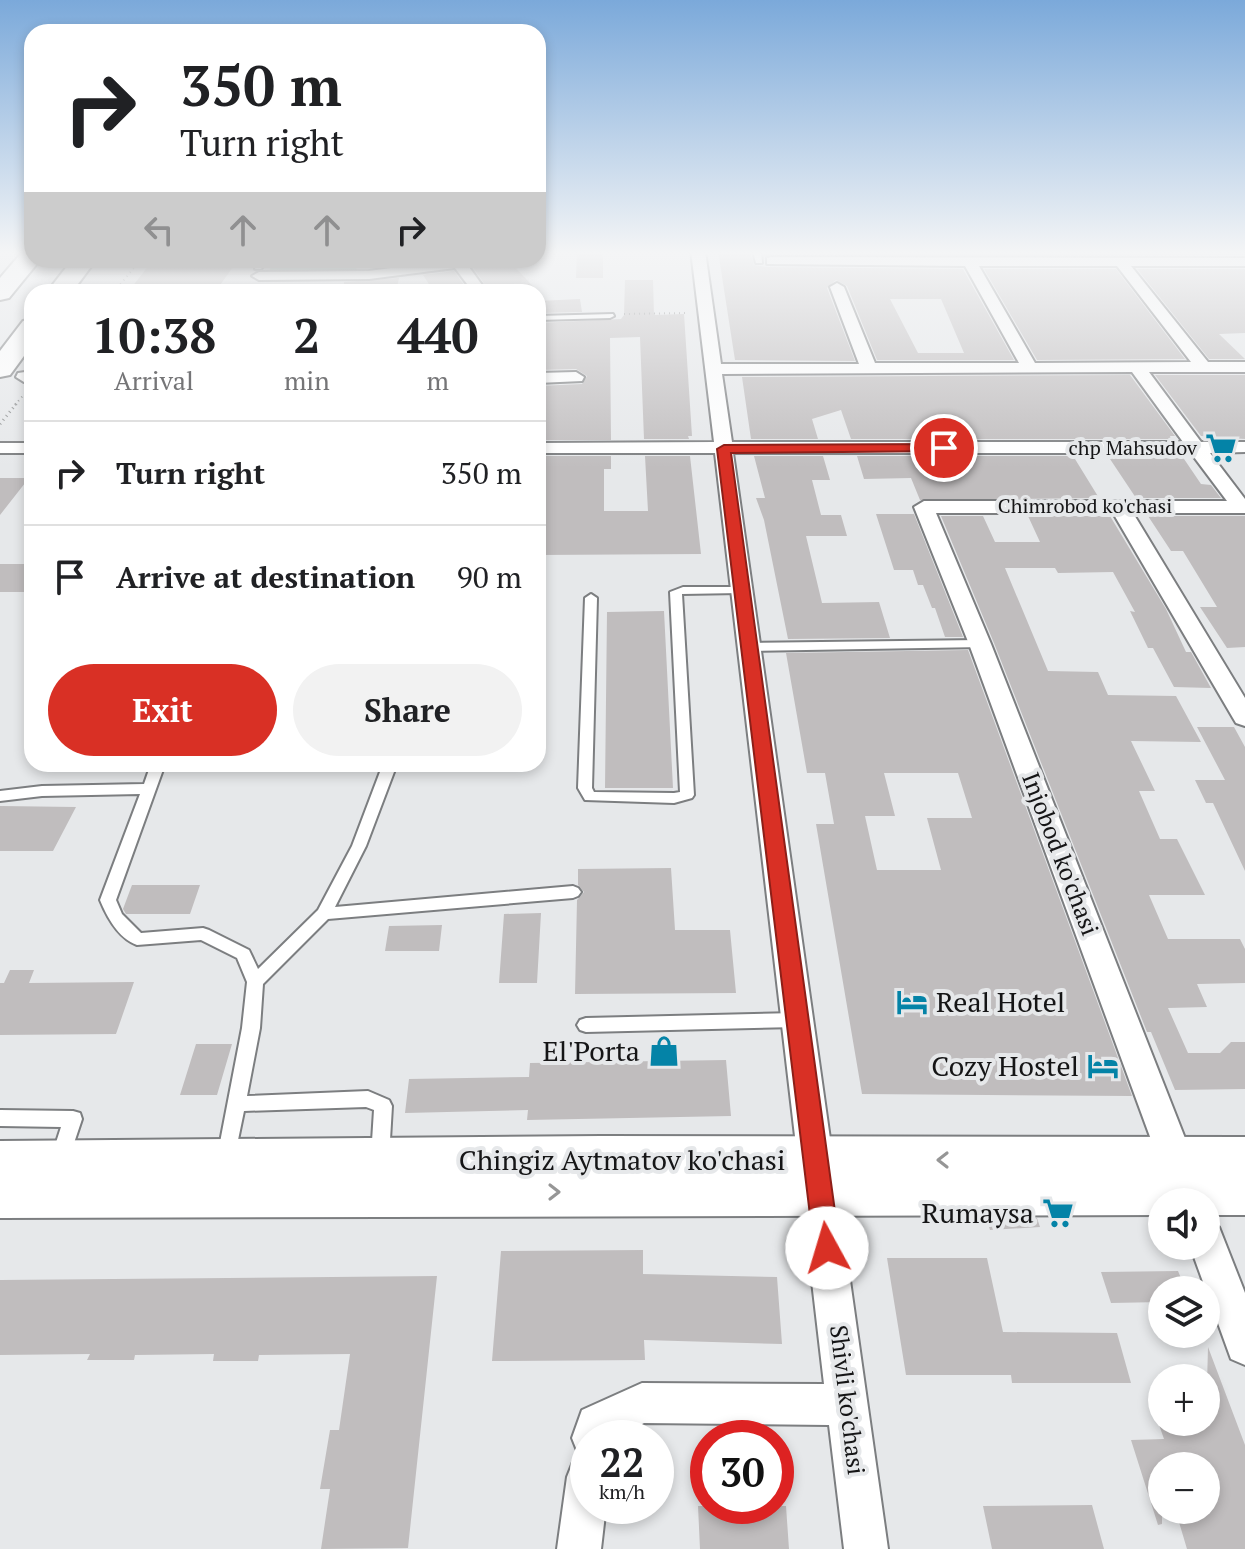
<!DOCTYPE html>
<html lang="en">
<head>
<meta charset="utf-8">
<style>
	body { margin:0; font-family:"PT Serif",serif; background:#f2f2f2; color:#202124; height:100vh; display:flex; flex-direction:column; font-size:30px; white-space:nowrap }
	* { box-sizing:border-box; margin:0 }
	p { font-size:26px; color:#757577 }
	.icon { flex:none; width:44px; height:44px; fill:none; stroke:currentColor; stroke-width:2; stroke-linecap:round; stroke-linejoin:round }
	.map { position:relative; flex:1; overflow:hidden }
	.drawer { position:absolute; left:24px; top:284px; width:522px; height:488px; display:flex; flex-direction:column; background:#fff; border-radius:24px; box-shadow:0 4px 12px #0003 }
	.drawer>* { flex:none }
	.top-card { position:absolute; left:24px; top:24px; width:522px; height:244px; border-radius:24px; box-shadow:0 4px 12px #0003; background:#fff; color:#202124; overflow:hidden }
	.controls { position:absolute; left:1148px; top:1188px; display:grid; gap:16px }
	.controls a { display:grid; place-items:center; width:72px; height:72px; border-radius:50%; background:#fff; box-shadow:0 4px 12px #0003; font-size:40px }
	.speed { position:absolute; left:570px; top:1420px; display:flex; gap:16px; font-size:40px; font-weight:700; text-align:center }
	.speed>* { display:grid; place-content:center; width:104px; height:104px; border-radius:50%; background:#fff; box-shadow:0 4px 12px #0003; line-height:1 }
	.speed small { font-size:20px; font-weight:400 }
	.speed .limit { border:12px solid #d22; background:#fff; color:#111 }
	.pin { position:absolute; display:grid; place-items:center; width:68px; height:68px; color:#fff; margin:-34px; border:4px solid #fff; border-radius:50%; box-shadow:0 2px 8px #0007 }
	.me { position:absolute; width:88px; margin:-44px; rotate:354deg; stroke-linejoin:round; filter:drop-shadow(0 0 6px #0008) }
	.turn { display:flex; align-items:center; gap:28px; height:168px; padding:0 24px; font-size:36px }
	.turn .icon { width:104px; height:104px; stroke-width:2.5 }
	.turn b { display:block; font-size:56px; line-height:68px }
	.lanes { display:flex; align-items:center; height:76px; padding:0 24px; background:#0003; justify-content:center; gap:40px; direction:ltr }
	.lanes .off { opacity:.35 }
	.eta { display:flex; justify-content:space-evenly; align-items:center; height:136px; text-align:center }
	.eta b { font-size:48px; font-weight:800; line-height:56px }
	.action { display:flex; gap:16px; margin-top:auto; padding:16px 24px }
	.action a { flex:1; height:92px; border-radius:48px; background:#d93025; color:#fff; font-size:32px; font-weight:800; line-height:92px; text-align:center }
	.action a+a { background:#f2f2f2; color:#202124 }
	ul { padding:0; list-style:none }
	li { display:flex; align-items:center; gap:24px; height:104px; padding:0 24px; border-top:2px solid #e0e0e0 }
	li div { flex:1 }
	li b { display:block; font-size:30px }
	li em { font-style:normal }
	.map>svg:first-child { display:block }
	.green { fill:#a9d8bf }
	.building { fill:#c0bdbe; fill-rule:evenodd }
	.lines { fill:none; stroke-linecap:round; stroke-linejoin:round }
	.lane-casing { stroke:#7c7e80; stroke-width:4 }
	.street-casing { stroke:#7c7e80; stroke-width:4 }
	.secondary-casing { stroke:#7c7e80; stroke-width:4 }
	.highway-casing { stroke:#7c7e80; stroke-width:4 }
	.path-far1 { stroke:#898b8c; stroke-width:2; stroke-dasharray:1 4; stroke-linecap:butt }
	.path { stroke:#898b8c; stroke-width:3; stroke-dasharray:1 4; stroke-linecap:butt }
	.lane { fill:#fff; fill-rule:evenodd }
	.street { fill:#fff; fill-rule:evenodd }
	.secondary { fill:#fff; fill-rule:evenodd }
	.highway { fill:#fff; fill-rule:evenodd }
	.oneway { stroke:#969696 }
	.route { fill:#d93025; stroke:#8d1f18; stroke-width:2 }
	.labels { text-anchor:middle; stroke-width:8; stroke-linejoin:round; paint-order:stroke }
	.far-poi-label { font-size:20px; fill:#151516; stroke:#e6e8ea; text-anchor:end }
	.far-street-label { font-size:20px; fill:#151516; stroke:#e6e8ea }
	.street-label { font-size:24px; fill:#151516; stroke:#e6e8ea }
	.near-poi-label { font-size:28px; fill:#151516; stroke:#e6e8ea; text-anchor:end }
	.near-street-label { font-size:28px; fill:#151516; stroke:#e6e8ea }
</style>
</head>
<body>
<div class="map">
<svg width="1245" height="1549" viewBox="0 0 1245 1549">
	<rect width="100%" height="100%" fill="#e6e8ea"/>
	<path class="green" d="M275 260H352L357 270 269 271Z"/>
	<path class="building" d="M577 251H603V278H576Z
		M718 251H750L754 265 767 267 963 269 1014 360H877L847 286 836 280 827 288 855 361 735 360ZM890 299H941L964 353H918Z
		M764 251H1245V255L772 254 764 257Z
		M153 260H186L181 267 236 263 215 292H128Z
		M511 261 516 268 538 292H490L472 266Z
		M984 269H1116L1185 359 1037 360Z
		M1137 269H1245V333L1219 334 1245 359H1209Z
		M454 271 469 292H434L423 275Z
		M399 278 396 292H344V282Z
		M625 280H653L654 315 684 314 692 436H688L689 439H644L640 337 610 338 611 440H538V386L582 384 587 376 576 369 538 370V323L621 319 624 315Z
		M580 299 582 312 538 313V301Z
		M1130 375 1175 436H1170L1171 439H851L841 410 812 419 818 439H751L742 377Z
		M1155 375H1245V439L1201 436Z
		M538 456H611V469H604V511H648L645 456H690L701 554 538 555Z
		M754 456H823L830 480H812L821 515H841L847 536H806L822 603 879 602 890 638 788 639 764 520 756 498H765Z
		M857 456H1080L1075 459 1099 498 920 500 911 478 864 479Z
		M1108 456H1182L1201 484 1211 485 1221 498H1136Z
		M0 478H29L0 515Z
		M876 514H914L963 637H945L935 608H932L923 585H918L913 570H894Z
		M941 516H983L995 542H1040L1028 516H1110L1166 609 1186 652H1191L1211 688 1174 687 1153 648H1148L1130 611 1135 612 1113 572 1058 573 1055 568H1005L1048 671 1098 672 1108 695 1176 696 1201 742 1131 741 1155 791H1139L1160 839H1177L1205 895H1149L1168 939H1240L1245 949V983L1197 984 1207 1007 1168 1008 1188 1053H1220L1231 1042H1245V1089L1175 1090 1151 1032H1147L994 643Z
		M1148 516H1245V647L1227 648 1200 607H1217L1183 551H1171Z
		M0 564H32V592H0Z
		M664 611 673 788H605L607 612Z
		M968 650 1132 1096 862 1094 816 824H834L825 773H807L786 653ZM884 773H958L972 818H927L941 870H877L865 816H895Z
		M1197 727H1234L1245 747V871L1213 803H1206L1195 780H1225Z
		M0 806 76 807 53 851H0Z
		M671 868 675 930H730L736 993 575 994 577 900 584 892 578 885V869Z
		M132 885H200L190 914H126L123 909Z
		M541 913 537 983H499L504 914Z
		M442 925 439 951H385L389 926Z
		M10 970H34L29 983 134 982 116 1034 0 1035V983H4Z
		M196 1044H232L217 1095H180Z
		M726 1060 731 1116 527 1120 528 1110 405 1113 409 1079 529 1077 530 1063Z
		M986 1218H1037L1040 1227 990 1230Z
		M643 1250V1274L777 1277 782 1344 644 1340 645 1360 492 1361 501 1251Z
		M887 1258H987L1003 1332 1117 1333 1131 1383H1012L1011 1375H906Z
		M1178 1271 1186 1290H1162V1302L1111 1303 1101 1272Z
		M437 1276 408 1548 321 1549 330 1489H320L330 1430H339L350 1354 259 1355 258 1361H213L214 1354 135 1355 134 1360H87L90 1354 0 1355V1280Z
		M1208 1347 1245 1445V1549H1187L1176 1512 1206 1511V1466H1162V1524L1158 1525 1131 1440 1164 1439 1158 1422H1206Z
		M1092 1505 1104 1549H992L983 1506Z
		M698 1506H786L789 1549H700Z"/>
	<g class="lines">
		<defs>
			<path id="lane" d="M753 251H761L762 263H756Z
				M260 260H268L261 269H255Z
				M613 314 614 316 610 318 538 320V316Z
				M683 587H740L746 590 740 593 682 594 694 795 692 798 674 803 585 800 578 788 585 598 591 594 597 598 592 788 594 792 674 793 680 792 670 592Z
				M980 640 984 641 986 644 984 647 748 651 742 647 748 643Z
				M151 764H165L116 900 122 914 141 933 203 928 209 930 249 950 258 969 318 910 352 846 383 764H397L366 846 335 907 573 886 578 888 581 892 578 896 573 898 328 919 263 984 260 1028 247 1096 368 1091 389 1100 392 1106 389 1157 387 1163 380 1165 373 1163 371 1157 374 1110 366 1107 244 1111 233 1164 226 1166 219 1164 217 1158 242 1028 247 982 237 958 201 940 137 945C118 938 107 917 100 900L140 794 42 796 0 801V791L42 786 144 784Z
				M797 1013 803 1015 806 1020 803 1025 797 1027 586 1032 580 1030 577 1025 580 1020 586 1018Z
				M0 1110 73 1111 80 1113 82 1119 68 1161 61 1163 54 1161 52 1155 61 1127 0 1126Z"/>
			<path id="street" d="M691 251H705L721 364H859L830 287 837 283 844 287 875 363H1019L965 266 767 264V258L772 257 1245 258V266H1131L1208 362H1245V372H1149L1201 442H1245V452L1210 453 1245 499V513H1133L1245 698V726L1236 723 1233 718 1113 513H936L991 644 1210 1202 1206 1211V1202H1174L969 644 914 507 924 501H1227L1191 453H733L888 1549H844L829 1425 644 1423 615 1438H588V1506H606L601 1549H557L567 1477 573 1462 587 1456 578 1453 572 1438 582 1410 642 1383 824 1384 715 453H538V443L714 442ZM979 266H1117L1191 362 1035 363ZM1132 372 1183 442H732L722 374Z
				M450 260H464L487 292H473L455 268 369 279 259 280 252 276 259 272 369 271Z
				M32 371V381L24 382 16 377 18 373Z
				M576 372 584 377 582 381 538 383V373Z
				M0 443H32V453H0Z
				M1206 1222 1219 1227 1245 1293V1365L1231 1359 1190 1246H1206Z"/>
			<path id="secondary" d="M601 1136 1245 1137V1215H1206V1202H1162V1215L0 1218V1141Z"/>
			<path id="highway" d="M23 251H32V260H40L9 298 0 300V278Z
				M72 260H96L72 292H47Z
				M32 319V345L10 375 0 377V351L23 321Z"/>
		</defs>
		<use href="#lane" class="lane-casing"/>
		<use href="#street" class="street-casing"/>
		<use href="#secondary" class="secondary-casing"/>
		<use href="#highway" class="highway-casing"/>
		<path class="path-far1" d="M114 292 138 263 136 260
			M624 314 687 313
			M15 405 26 392"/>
		<path class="path" d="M0 424 17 403"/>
		<use href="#lane" class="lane"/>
		<use href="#street" class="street"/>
		<use href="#secondary" class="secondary"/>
		<use href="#highway" class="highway"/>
	</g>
	<defs><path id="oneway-chevron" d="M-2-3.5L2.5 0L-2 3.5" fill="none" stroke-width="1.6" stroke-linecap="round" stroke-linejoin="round" transform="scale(2)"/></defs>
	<g class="oneway">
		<use href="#oneway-chevron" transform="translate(943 1160) rotate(-180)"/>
		<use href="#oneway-chevron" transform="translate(554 1192)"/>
	</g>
	<linearGradient id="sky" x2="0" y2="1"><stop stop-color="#7ba9da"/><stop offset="0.54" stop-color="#f4f5f6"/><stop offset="1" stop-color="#f4f5f6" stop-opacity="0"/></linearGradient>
	<rect width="1245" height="468" fill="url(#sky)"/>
	<path class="route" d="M944 444 949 445V451L731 453 840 1248 836 1257 827 1260 818 1257 814 1248 717 449 724 445Z"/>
	<defs>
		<symbol id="supermarket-bare" viewBox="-9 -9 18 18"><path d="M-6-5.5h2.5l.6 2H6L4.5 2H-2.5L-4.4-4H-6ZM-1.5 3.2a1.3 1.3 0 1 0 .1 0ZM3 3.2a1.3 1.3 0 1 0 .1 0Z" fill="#0483a7" stroke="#e6e8ea" stroke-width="2.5" paint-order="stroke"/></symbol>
		<symbol id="hotel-bare" viewBox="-9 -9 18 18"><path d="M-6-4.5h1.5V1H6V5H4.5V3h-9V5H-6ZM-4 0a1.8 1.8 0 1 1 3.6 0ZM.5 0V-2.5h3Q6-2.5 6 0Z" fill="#0483a7" stroke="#e6e8ea" stroke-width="2.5" paint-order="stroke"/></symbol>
		<symbol id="shop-bare" viewBox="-9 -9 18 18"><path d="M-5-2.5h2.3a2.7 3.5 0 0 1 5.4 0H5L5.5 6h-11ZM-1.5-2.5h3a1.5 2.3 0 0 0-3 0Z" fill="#0483a7" stroke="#e6e8ea" stroke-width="2.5" paint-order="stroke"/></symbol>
	</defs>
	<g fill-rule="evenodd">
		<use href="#supermarket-bare" x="1199" y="426" width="44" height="44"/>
		<use href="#hotel-bare" x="890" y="980" width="44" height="44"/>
		<use href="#shop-bare" x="642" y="1029" width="44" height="44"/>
		<use href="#hotel-bare" x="1081" y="1044" width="44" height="44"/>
		<use href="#supermarket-bare" x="1036" y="1191" width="44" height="44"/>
	</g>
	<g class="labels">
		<g class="far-poi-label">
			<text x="1197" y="455">chp Mahsudov</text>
		</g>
		<g class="far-street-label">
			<text x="1085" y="513">Chimrobod ko'chasi</text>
		</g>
		<g class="street-label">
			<text transform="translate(1060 854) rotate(69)" y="8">Injobod ko'chasi</text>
			<text transform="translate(847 1400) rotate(83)" y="8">Shivli ko'chasi</text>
		</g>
		<g class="near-poi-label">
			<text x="936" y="1012" text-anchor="start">Real Hotel</text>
			<text x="640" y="1061">El'Porta</text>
			<text x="1079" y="1076">Cozy Hostel</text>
			<text x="1034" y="1223">Rumaysa</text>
		</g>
		<g class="near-street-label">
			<text x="622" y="1170">Chingiz Aytmatov ko'chasi</text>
		</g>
	</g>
</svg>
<div class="controls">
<a><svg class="icon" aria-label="sound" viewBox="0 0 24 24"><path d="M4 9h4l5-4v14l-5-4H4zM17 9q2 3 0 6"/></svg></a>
<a><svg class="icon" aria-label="layers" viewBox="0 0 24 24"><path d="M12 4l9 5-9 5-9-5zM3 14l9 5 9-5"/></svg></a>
<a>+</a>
<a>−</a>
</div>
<div class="speed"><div>22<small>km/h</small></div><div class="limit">30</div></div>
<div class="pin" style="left:944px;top:448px;background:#d93025"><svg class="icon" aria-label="arrive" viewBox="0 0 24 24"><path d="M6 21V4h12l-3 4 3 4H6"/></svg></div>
<svg class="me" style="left:827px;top:1248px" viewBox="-20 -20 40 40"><circle r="19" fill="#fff"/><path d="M0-13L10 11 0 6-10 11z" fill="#d93025"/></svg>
<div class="top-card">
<div class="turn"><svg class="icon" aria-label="right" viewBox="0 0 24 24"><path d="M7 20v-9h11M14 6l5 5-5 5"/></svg><div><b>350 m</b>Turn right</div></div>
<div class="lanes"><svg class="icon off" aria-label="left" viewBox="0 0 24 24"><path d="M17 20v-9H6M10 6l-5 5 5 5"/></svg><svg class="icon off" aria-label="ahead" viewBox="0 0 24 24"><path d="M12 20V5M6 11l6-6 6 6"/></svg><svg class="icon off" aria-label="ahead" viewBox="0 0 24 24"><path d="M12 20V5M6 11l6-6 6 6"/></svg><svg class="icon" aria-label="right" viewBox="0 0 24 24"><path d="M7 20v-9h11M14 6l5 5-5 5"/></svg></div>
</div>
<section class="drawer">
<div class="eta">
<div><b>10:38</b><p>Arrival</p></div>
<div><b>2</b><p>min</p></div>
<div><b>440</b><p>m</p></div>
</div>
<ul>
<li><svg class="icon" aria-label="right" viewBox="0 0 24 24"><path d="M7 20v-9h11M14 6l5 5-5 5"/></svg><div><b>Turn right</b></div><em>350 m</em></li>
<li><svg class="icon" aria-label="arrive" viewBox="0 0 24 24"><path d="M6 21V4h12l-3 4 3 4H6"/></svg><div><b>Arrive at destination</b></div><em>90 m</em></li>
</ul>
<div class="action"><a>Exit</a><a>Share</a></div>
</section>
</div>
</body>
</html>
